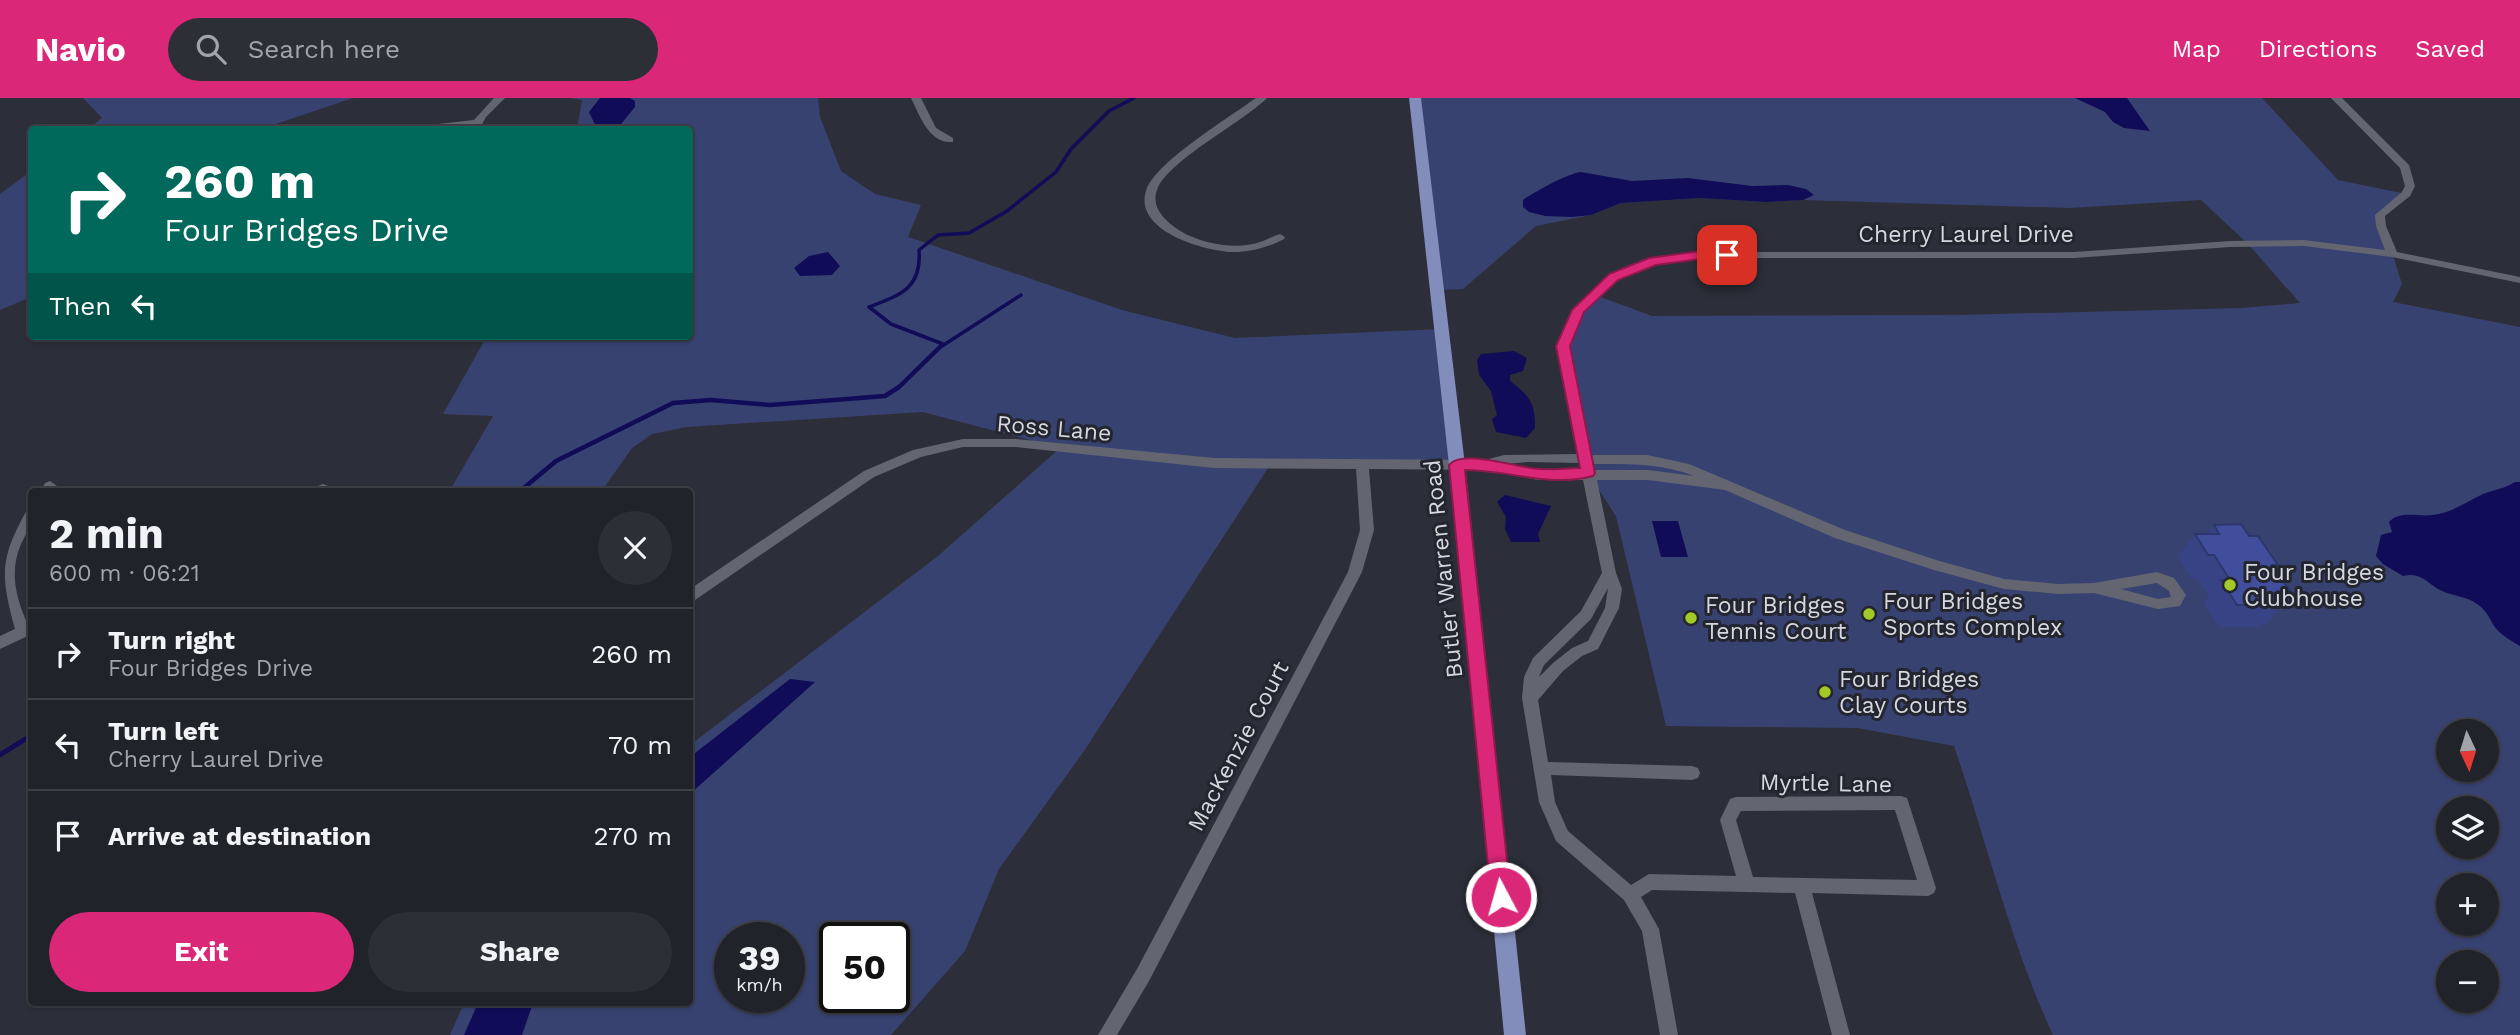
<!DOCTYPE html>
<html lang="en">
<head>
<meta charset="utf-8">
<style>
	body { margin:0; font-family:"Work Sans",sans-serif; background:#2d2f37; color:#f1f3f6; height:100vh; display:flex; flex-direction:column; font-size:26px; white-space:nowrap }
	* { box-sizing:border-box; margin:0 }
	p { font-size:23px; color:#a2a4a9 }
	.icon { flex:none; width:38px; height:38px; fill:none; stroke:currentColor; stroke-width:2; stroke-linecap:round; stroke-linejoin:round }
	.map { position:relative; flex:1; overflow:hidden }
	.details { position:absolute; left:28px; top:390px; width:665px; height:518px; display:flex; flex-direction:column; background:#21232b; border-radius:7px; box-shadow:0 2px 5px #0004,0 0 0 2px #3e4047 }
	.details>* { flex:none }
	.banner { position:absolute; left:28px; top:28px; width:665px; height:214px; border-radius:7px; box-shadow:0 2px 5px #0004,0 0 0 2px #3e4047; background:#00695c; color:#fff; overflow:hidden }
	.needle { width:46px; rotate:176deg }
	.tools { position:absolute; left:2436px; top:621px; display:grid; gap:14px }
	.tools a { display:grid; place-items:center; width:63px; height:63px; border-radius:50%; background:#21232b; box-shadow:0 2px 5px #0004,0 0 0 2px #3e4047; font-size:35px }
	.speed { position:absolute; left:714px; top:824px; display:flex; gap:14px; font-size:35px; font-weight:700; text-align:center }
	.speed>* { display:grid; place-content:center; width:91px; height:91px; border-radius:50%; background:#21232b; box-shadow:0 2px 5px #0004,0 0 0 2px #3e4047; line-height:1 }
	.speed small { font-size:18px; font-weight:400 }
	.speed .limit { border:4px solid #111; border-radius:10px; background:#fff; color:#111 }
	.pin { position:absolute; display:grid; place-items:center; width:60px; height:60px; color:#fff; margin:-30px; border-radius:14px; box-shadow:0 4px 10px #0006 }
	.me { position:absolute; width:77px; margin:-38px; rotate:354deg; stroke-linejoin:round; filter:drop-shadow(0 0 5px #0008) }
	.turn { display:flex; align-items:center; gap:24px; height:147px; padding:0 21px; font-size:32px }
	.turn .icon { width:91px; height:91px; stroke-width:2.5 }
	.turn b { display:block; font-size:49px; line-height:60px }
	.then { display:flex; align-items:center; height:66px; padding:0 21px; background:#0003; gap:14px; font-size:26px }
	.round { display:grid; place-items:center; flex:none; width:74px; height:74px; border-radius:37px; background:#2d2f37 }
	.headline { display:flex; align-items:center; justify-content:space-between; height:119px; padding:0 21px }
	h1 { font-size:42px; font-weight:700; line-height:52px }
	.cta { display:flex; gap:14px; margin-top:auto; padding:14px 21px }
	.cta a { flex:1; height:80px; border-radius:42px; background:#db2777; color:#fff; font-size:28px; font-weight:700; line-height:80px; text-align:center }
	.cta a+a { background:#2d2f37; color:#f1f3f6 }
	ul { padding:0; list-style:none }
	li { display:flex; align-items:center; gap:21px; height:91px; padding:0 21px; border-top:2px solid #3e4047 }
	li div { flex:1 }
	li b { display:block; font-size:26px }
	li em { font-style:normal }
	header { display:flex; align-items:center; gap:42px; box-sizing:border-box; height:98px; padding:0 35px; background:#db2777; color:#fff }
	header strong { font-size:33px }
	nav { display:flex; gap:38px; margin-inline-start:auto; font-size:24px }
	.search { width:490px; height:63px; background:#2d2f37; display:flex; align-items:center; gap:18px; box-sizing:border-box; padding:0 24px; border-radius:38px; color:#a2a4a9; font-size:26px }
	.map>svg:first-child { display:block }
	.green { fill:#384271; fill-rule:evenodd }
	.water { fill:#100c57 }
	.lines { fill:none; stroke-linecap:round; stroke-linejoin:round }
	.stream-far2 { stroke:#100c57; stroke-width:3.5 }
	.stream-far1 { stroke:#100c57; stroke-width:4.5 }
	.stream { stroke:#100c57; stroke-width:5 }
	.minor { fill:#636671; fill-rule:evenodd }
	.major { fill:#828dbb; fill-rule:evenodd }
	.wall { fill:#384386 }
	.building { fill:#414e9c; stroke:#2e376d; stroke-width:2 }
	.route { fill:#db2777; stroke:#8e194d; stroke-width:2 }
	.poi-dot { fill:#a2c928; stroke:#23252f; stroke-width:2.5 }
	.labels { text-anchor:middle; stroke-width:6; stroke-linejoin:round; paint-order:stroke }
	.street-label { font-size:23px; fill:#d6d8df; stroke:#23252f }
	.poi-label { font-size:23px; fill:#d6d8df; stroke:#23252f; text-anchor:start }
</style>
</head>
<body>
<header>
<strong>Navio</strong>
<div class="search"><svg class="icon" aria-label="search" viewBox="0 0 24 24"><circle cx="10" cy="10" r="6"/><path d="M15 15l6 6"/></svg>Search here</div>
<nav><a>Map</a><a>Directions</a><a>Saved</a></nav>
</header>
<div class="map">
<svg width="2520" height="937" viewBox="0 0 2520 937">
	<rect width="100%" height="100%" fill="#2c2f39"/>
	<path class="green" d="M83 0H353L261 31 87 32 102 20Z
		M570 0H818L820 19 841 73 875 96 921 107 908 139 1122 212 1235 240 1441 231 1457 367H1270L1084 653 999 771 965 853 891 937H450L464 905H690V647L938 458 1060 350 923 314 687 329 652 336 632 350 601 394H449L493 318 443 316 487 238H690V32L577 31 582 2ZM730 840H789V900H730ZM835 840H894V900H835Z
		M1415 0H2262L2338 82 2406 96 2380 117 2402 186 2393 204 2520 229V937H2053C2010 845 1987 744 1954 648L1858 630 1666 628 1616 418 1588 375 1563 248 1573 221 1595 197 1652 218 1957 217 2242 210 2300 205 2248 146 2201 102 2070 110 1803 102 1766 104 1700 100 1621 105 1591 117 1536 128 1463 191 1436 192ZM2448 634H2487V672H2448ZM2448 710H2487V749H2448ZM2448 788H2487V826H2448ZM2448 864H2487V903H2448Z
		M31 73V199L0 212V96Z"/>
	<path class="water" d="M600 0H630L635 3V9L617 31H597L589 14Z
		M2075 0H2127L2150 33 2124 30 2113 24 2105 14Z
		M1581 74 1632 83 1688 80 1752 88 1788 87 1806 91 1814 97 1803 102 1766 104 1700 100 1621 105 1591 117 1572 119 1545 118 1529 114 1523 109V102C1534 94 1569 75 1581 74Z
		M828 154 840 168 832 177 800 178 794 170 809 158Z
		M1514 253 1527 260 1523 273 1510 277V283C1530 298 1535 305 1535 330L1526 340 1496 334 1492 321 1497 317 1491 293 1479 277 1477 262 1481 256Z
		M2515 384H2520V548C2511 543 2501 537 2494 528 2489 519 2486 512 2477 506 2466 498 2453 498 2442 493 2427 486 2422 473 2403 478L2383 466 2376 458 2381 437 2392 434 2389 424C2400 412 2418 419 2432 417 2452 415 2466 404 2483 396 2494 392 2506 390 2515 384Z
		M1505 397 1551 408 1538 436 1540 444H1511L1505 431 1506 419 1497 404Z
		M1652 423H1678L1688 459H1661Z
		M790 581 815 584 690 696V659Z
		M478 905H533L522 937H464Z"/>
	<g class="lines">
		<path class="stream-far2" d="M943 246 891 226 869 209C900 197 922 191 919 152L938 137 969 135 1007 113 1056 74 1071 51 1109 13 1134 0
			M939 250 1021 197"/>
		<path class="stream-far1" d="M519 394 556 363 673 305 711 302 770 307 885 298 899 289 940 249"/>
		<path class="stream" d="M0 657 32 637"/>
		<path class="minor" d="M494 0H505L486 19 479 32H469L470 29 406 32 411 29 474 22Z
			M911 0H921L936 30 953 40V44C929 46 920 18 911 0Z
			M1256 0H1267C1242 25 1167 63 1157 92 1150 111 1168 125 1182 134 1203 146 1237 152 1260 144 1267 142 1273 138 1280 136L1285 139 1284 141C1269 149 1255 153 1238 154 1209 155 1133 134 1146 93 1154 65 1230 19 1256 0Z
			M2331 0H2342L2409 67 2415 88 2410 98 2385 118 2386 128 2397 154 2520 179V185L2392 159 2304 148 2230 149 2074 160H1701L1655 166 1618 181 1584 214 1569 248 1591 357H1647L1689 366 1845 432 1936 462 2004 481 2058 486 2094 485 2157 474 2174 480 2186 497 2180 508 2158 511 2094 495 2058 496 2004 491 1934 472 1835 440 1725 392 1648 382H1597L1616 475 1622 491 1619 510 1598 551 1582 558 1563 573 1538 602 1548 664 1692 668 1698 670 1700 675 1698 680 1692 682 1551 677 1555 704 1568 733 1631 787 1649 776 1736 778 1720 722 1730 701 1736 699 1901 698 1907 700 1936 790 1934 795 1928 798 1812 795 1850 937H1832L1795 795 1652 792 1641 799 1659 831 1678 937H1660L1642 833 1624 802 1556 743 1539 704 1522 600 1524 579 1533 560 1581 513 1602 475 1583 382H1538L1487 372 1369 371 1374 432 1362 474 1149 883 1117 937H1098L1137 871 1348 474 1360 432 1356 371 1214 370 1016 349H963L921 359 874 379 695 502 690 503V491L864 373 913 352 963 341H1016L1214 360 1485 362 1504 357 1578 356 1557 248 1573 212 1610 177 1649 161 1701 154H2074L2230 143 2304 142 2385 152 2376 128 2375 117 2402 94 2405 88 2400 70ZM1528 364 1580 365 1582 372H1538L1504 366ZM1593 366C1627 366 1662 365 1694 378L1648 372H1595ZM2157 485 2169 493 2171 499 2158 501 2121 491ZM1608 490 1605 510 1588 543 1572 550 1553 565 1539 579 1544 567 1591 521ZM1895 712 1917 782 1753 779 1736 722 1741 713Z
			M50 383 57 388 54 394H40L45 385Z
			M323 386 328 388 329 394H315L318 388Z
			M32 410C32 429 29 430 21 446 9 474 16 499 27 525H32V536L0 551V538L15 531C0 477 0 460 27 412Z"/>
		<path class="major" d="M1409 0H1421L1465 367 1526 937H1504L1449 367Z"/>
	</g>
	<path class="wall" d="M2214 427 2249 438 2278 467 2275 471 2290 493 2283 501 2285 504 2266 526H2263L2261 529H2219L2204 504 2209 498 2197 480H2191L2178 458 2195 436H2207Z"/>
	<path class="building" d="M2241 426 2249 438H2258L2278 467H2272L2290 493H2278L2285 504H2278L2280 507H2237L2221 482H2230L2214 457H2208L2195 436H2219L2214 427Z"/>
	<path class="route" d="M1701 153H1727L1733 157 1727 161H1701L1656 167 1618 182 1584 214 1570 248 1595 375 1593 378C1551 390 1507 372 1465 372L1511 799 1508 806 1501 808 1494 806 1491 799 1449 367C1463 350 1520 371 1541 371 1553 372 1567 370 1580 370L1556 248 1572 212 1609 176 1649 160Z"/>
	<g class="poi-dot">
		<circle cx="2230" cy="487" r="7"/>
		<circle cx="1869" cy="516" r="7"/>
		<circle cx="1691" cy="520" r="7"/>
		<circle cx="1825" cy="594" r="7"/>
	</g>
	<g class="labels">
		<g class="street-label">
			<text x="1966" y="144">Cherry Laurel Drive</text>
			<text transform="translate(1054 330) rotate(5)" y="8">Ross Lane</text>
			<text transform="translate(1443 471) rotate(-96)" y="8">Butler Warren Road</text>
			<text transform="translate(1238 648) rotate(-62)" y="8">MacKenzie Court</text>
			<text transform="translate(1826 685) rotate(1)" y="8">Myrtle Lane</text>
		</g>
		<g class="poi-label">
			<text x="2244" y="482">Four Bridges<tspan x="2244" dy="26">Clubhouse</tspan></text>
			<text x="1883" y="511">Four Bridges<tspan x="1883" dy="26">Sports Complex</tspan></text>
			<text x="1705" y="515">Four Bridges<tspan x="1705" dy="26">Tennis Court</tspan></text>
			<text x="1839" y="589">Four Bridges<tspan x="1839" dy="26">Clay Courts</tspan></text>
		</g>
	</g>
</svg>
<div class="tools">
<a><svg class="needle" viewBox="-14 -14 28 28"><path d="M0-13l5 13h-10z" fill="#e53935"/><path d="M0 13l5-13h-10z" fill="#a2a4a9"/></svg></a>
<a><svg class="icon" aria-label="layers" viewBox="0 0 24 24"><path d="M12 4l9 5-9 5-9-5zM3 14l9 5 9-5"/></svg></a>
<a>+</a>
<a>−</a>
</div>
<div class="speed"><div>39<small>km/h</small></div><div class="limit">50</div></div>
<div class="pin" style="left:1727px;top:157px;background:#d93025"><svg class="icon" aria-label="arrive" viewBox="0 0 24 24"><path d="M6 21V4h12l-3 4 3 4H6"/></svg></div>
<svg class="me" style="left:1501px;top:799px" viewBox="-20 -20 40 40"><circle r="17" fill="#db2777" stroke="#fff" stroke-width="3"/><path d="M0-11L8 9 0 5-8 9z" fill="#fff"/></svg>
<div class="banner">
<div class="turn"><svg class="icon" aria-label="right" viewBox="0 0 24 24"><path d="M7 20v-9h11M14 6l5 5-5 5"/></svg><div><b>260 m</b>Four Bridges Drive</div></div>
<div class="then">Then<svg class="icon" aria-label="left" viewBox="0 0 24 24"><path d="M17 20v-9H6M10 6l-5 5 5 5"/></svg></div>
</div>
<section class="details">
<div class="headline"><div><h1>2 min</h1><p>600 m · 06:21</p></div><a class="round"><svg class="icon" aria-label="close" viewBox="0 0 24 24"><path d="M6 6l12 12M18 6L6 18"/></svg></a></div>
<ul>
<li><svg class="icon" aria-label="right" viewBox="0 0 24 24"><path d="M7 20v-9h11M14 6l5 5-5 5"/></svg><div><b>Turn right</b><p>Four Bridges Drive</p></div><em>260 m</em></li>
<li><svg class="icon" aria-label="left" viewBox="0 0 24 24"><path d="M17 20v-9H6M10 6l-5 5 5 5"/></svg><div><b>Turn left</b><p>Cherry Laurel Drive</p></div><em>70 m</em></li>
<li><svg class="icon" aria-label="arrive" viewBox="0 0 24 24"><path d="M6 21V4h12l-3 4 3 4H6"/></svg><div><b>Arrive at destination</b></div><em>270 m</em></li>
</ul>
<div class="cta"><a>Exit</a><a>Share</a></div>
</section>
</div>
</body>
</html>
